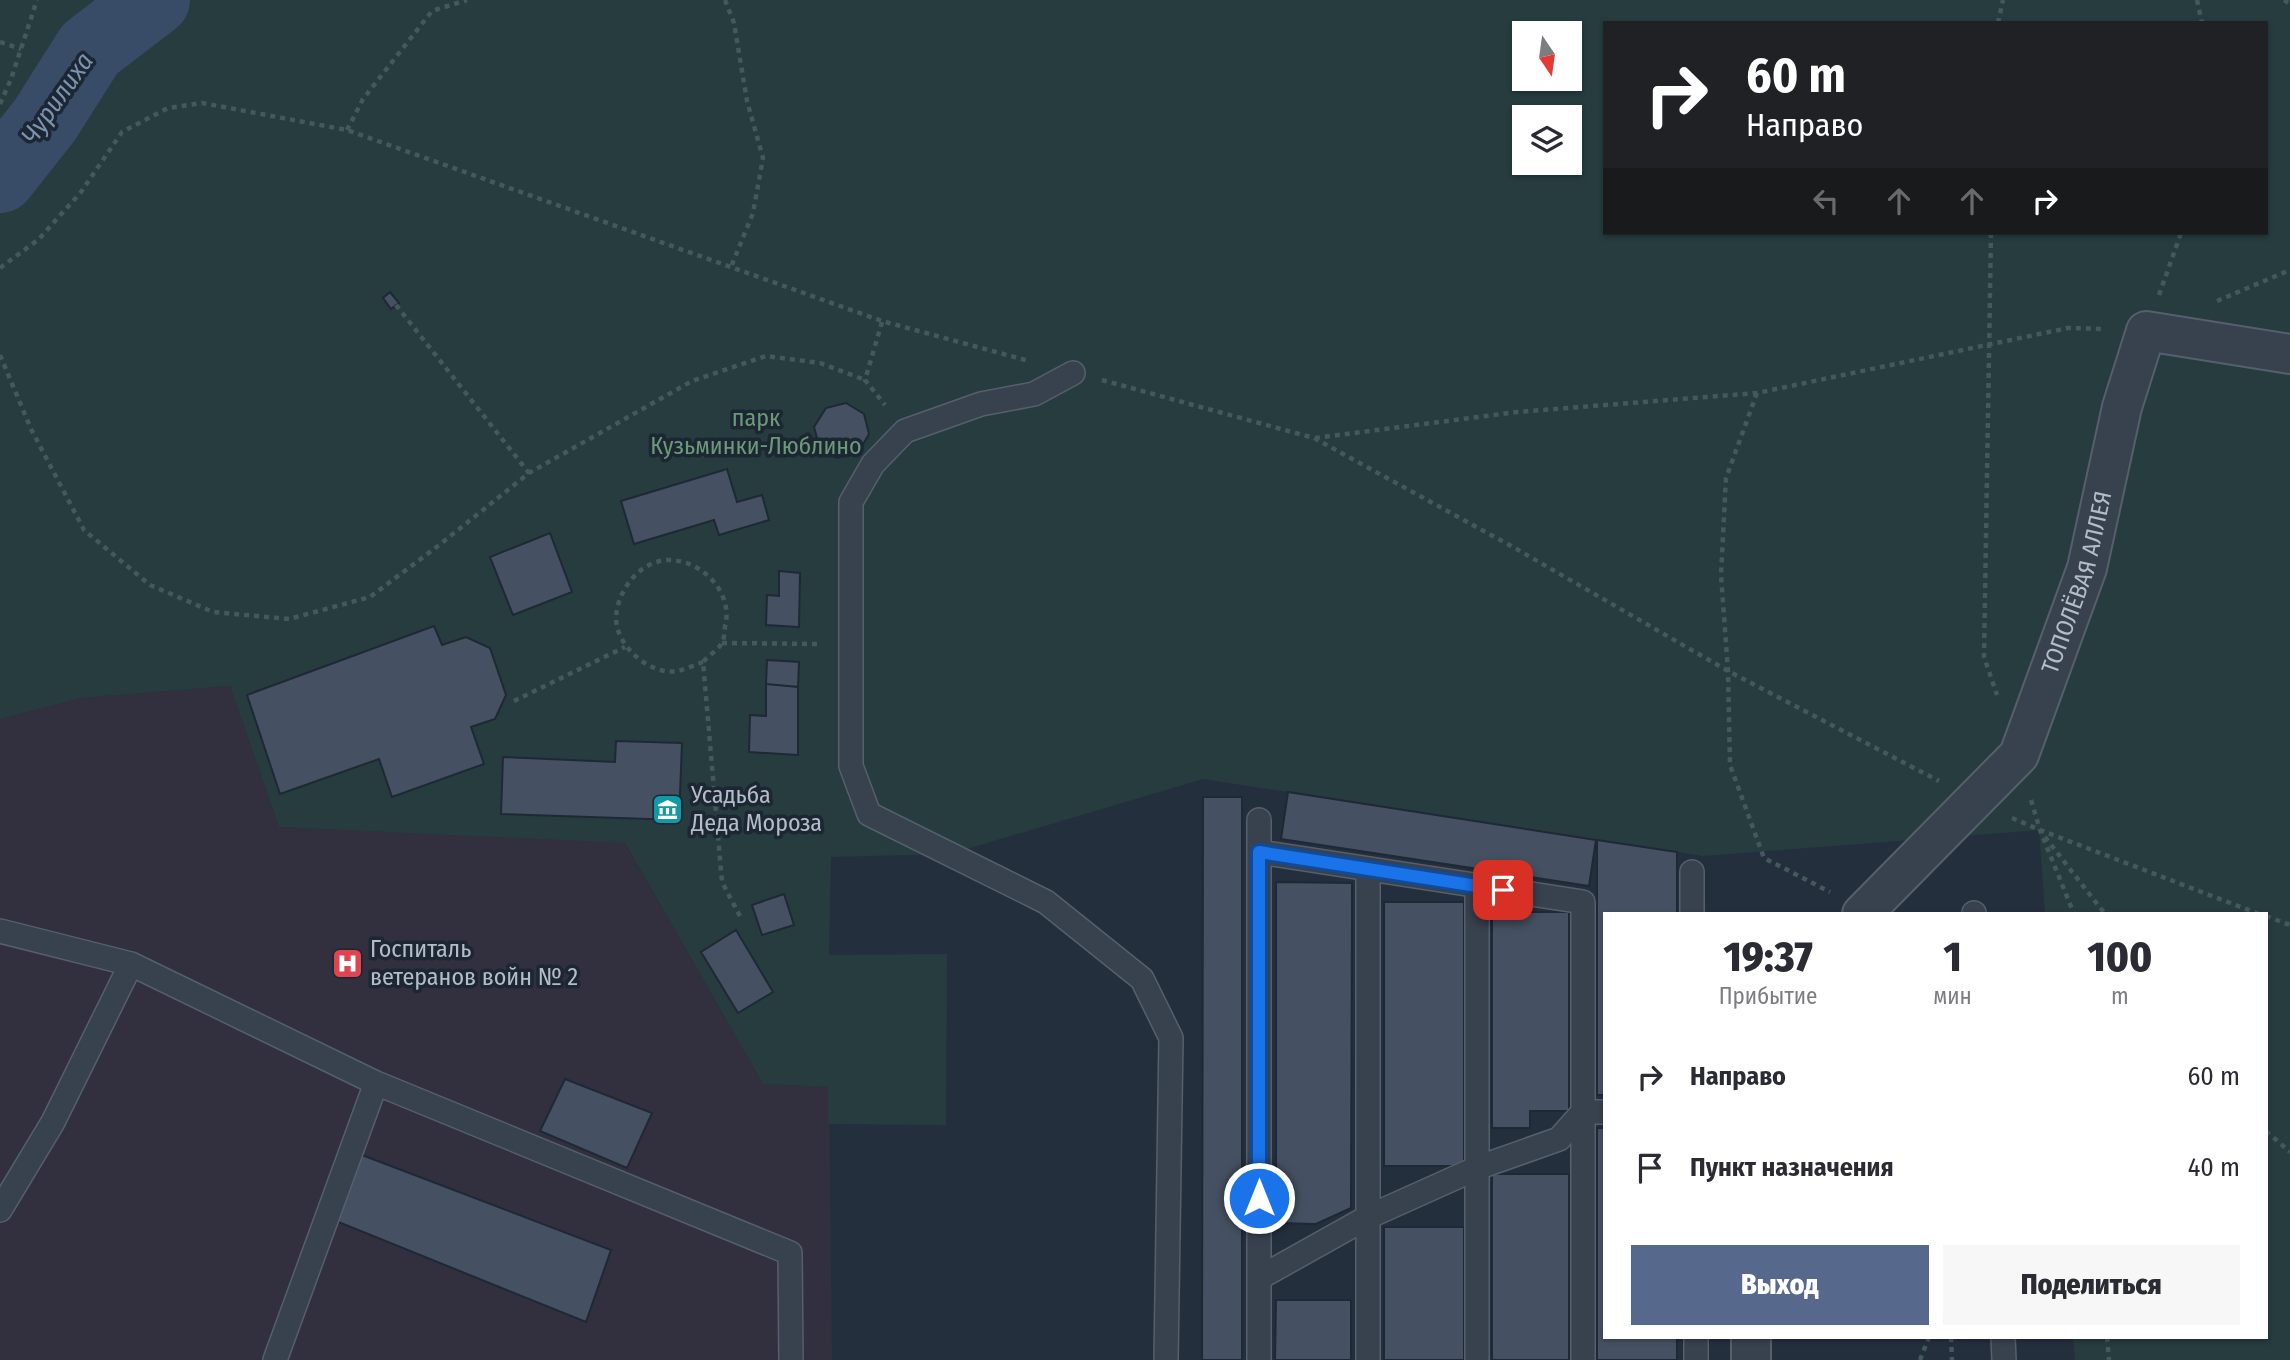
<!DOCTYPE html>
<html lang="ru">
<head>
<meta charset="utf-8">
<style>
	body { margin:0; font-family:"Fira Sans Condensed",sans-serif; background:#f7f7f7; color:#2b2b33; height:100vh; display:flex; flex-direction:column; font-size:26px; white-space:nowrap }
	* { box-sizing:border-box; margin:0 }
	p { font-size:23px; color:#7c7c81 }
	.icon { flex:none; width:38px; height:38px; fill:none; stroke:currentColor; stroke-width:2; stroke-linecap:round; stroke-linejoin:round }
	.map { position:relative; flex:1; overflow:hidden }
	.sheet { position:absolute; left:1603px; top:912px; width:665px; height:427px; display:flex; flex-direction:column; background:#fff; border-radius:0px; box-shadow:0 2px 5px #0004 }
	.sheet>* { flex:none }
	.banner { position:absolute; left:1603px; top:21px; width:665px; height:214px; border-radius:0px; box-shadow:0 2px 5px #0004; background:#202124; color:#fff; overflow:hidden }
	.needle { width:46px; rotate:167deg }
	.controls { position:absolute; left:1512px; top:21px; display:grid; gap:14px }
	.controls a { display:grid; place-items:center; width:70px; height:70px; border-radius:0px; background:#fff; box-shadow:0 2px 5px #0004; font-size:35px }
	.pin { position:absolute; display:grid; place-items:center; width:60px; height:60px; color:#fff; margin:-30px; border-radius:14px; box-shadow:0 4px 10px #0006 }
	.me { position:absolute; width:77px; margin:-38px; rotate:0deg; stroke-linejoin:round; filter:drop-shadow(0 0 5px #0008) }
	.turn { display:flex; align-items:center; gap:24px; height:147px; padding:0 28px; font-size:32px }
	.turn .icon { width:91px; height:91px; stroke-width:2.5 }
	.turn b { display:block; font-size:49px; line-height:60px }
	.lanes { display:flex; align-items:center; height:66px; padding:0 28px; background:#0003; justify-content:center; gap:35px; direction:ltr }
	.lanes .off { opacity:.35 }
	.eta { display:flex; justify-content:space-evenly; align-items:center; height:119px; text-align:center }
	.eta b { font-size:42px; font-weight:800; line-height:49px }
	.cta { display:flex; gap:14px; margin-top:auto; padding:14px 28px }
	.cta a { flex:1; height:80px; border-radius:0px; background:#56698c; color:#fff; font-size:28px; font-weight:800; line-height:80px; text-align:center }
	.cta a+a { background:#f7f7f7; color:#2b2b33 }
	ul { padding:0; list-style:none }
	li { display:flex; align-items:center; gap:21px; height:91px; padding:0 28px }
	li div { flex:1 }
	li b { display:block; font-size:26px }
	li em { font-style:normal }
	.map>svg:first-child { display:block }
	.medical { fill:#32303f }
	.green { fill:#263c3f; fill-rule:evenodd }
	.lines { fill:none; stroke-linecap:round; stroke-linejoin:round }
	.river { stroke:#394c67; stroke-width:72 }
	.building { fill:#455162; stroke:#1f2835; stroke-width:2 }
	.service-casing { stroke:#565f6c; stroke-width:26 }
	.minor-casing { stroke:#565f6c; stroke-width:42 }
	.path { stroke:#44595c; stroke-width:4.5; stroke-dasharray:5 5; stroke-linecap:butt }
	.service { stroke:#38414e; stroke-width:23 }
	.minor { stroke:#38414e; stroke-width:38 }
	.route-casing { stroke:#114b97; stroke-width:18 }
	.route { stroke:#1a73e8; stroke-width:12 }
	.labels { text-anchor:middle; stroke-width:7; stroke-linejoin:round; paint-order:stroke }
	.park-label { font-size:24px; fill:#6b9a76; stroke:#1d2633 }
	.street-label { font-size:24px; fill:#b4bcc9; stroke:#1d2633 }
	.poi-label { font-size:24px; fill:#b4bcc9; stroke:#1d2633; text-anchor:start }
	.water-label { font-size:26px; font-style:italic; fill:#7c92b1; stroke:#1d2633 }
</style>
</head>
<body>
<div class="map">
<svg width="2290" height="1360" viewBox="0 0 2290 1360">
	<rect width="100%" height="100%" fill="#242f3e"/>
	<path class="medical" d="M230 686 279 827 624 842 763 1084 829 1087 832 1360H0V719L81 698Z"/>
	<path class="green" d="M0 0H2290V1360H2075L2073 1337H2266V914L2045 913 2039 830 1703 856 1203 779 950 854 831 857 829 955 947 954 946 1125 828 1124V1087L763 1084 625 843 279 827 230 686 81 698 0 719ZM1605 23H2266V233H1605ZM1524 33H1570V79H1524ZM1524 117H1570V163H1524Z"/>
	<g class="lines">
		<path class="river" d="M0 177 45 120 90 49 154 0"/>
	</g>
	<path class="building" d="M390 292 399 303 391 309 383 298Z
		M846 403 864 414 869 434 858 453 837 458 820 449 814 427 826 408Z
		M727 469 737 502 762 495 769 520 719 535 714 520 634 544 621 501Z
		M550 533 572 592 513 615 490 557Z
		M779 571 800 573 799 627 766 625 767 595 779 596Z
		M434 626 442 645 466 637 490 648 506 695 495 719 471 727 484 764 392 797 379 759 280 794 247 695Z
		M767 660 799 662 798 687 766 684Z
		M766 684 798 687V755L749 752 750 715 766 716Z
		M616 741 682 743 679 820 501 814 503 757 615 762Z
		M1288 792 1596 840 1589 886 1281 839Z
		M1203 797H1242V1360H1202Z
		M1597 840 1677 852V914H1605V1095H1597Z
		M1276 882 1352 883 1351 1208 1316 1224 1276 1223Z
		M784 894 794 925 762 935 752 905Z
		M1384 902H1464V1166H1384Z
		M1492 912H1569V1111H1530V1128H1492Z
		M736 930 773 992 738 1013 701 952Z
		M565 1079 652 1113 627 1168 540 1131Z
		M1597 1128H1605V1337H1677V1360H1597Z
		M362 1155 611 1250 586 1322 331 1219Z
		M1492 1174H1569V1360H1492Z
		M1384 1227H1464V1360H1384Z
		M1276 1300H1351V1360H1275Z"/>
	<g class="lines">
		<defs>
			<path id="service" d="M1073 373 1034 394 981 404 905 431 873 464 851 502V766L869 814 1046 902 1142 979 1171 1038 1166 1360
				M1259 852 1583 902V1360
				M1692 872V914
				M1974 913V914
				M0 931 131 964 376 1083 790 1253 791 1360
				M0 1210 53 1122 131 964
				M1259 1278 1368 1217 1477 1168 1559 1139 1583 1112H1605
				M1696 1337V1360
				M2003 1337 2004 1360
				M275 1360 376 1083
				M1259 1360V820
				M1368 1360V869
				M1477 1360V886"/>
			<g id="minor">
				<path id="s1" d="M1862 914 2019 755 2087 568 2122 407 2146 331 2290 354"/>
				<path d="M1751 1337V1360"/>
			</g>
		</defs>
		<use href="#service" class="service-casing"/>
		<use href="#minor" class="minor-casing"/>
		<path class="path" d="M725 0 734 23 747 101 763 158 753 213 731 267
			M2197 0 2202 23
			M2284 0 2290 4
			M1998 23 2003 0
			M0 42 21 49
			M0 104 11 79 37 0
			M347 130 363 99 432 11 467 0
			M1991 233 1984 657 1997 695
			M0 268 39 239 81 192 122 132 168 108 202 103 347 130 882 321 1029 361
			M2159 295 2181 233
			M2217 301 2290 270
			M396 305 529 473
			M882 322 865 380 885 405
			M0 355 31 429 84 530 150 585 213 612 289 619 370 597 438 546 529 473 692 381 766 356 820 363 865 380
			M1102 380 1314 438 1513 547 1728 671 1939 781
			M1757 393 1726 478 1721 575 1728 671 1730 765 1764 858 1830 892
			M1315 438 1517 412 1757 393 2068 328 2105 329
			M722 643 818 644
			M703 662C695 665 686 669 678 671 650 676 616 646 616 618 617 591 639 561 668 560 701 560 731 590 726 622 724 628 725 638 722 643 718 650 708 656 703 662L722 882 742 920
			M514 701 625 647
			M2031 800 2040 830 2074 914
			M2012 818 2040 830 2259 914
			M2045 837 2105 914
			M2266 916 2290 925
			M2266 1131 2290 1152
			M1951 1337 1952 1360
			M2107 1337 2109 1360
			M1920 1360 1929 1337"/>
		<use href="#service" class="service"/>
		<use href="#minor" class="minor"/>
	</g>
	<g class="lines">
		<defs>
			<path id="route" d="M1259 1198V852L1503 890"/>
		</defs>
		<use href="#route" class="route-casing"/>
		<use href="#route" class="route"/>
	</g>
	<defs>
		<symbol id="museum-square" viewBox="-11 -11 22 22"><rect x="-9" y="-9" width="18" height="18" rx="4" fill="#0f9aa8" stroke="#1d2633"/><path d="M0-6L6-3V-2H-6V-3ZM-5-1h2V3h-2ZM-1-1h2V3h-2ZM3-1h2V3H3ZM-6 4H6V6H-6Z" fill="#fff"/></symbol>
		<symbol id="hospital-square" viewBox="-11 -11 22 22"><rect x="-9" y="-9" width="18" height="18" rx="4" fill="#e0444e" stroke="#1d2633"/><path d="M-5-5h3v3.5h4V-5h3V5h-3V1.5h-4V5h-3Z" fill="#fff"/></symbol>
	</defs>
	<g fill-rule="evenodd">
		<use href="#museum-square" x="650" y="792" width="35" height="35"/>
		<use href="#hospital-square" x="330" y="946" width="35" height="35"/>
	</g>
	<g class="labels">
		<g class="park-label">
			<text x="756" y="426">парк<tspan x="756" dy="28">Кузьминки-Люблино</tspan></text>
		</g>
		<g class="street-label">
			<text dy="8" stroke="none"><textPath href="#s1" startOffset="406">ТОПОЛЁВАЯ АЛЛЕЯ</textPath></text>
		</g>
		<g class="poi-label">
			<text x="691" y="803">Усадьба<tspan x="691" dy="28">Деда Мороза</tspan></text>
			<text x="370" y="957">Госпиталь<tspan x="370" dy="28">ветеранов войн № 2</tspan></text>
		</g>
		<g class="water-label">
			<text transform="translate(57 98) rotate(-55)" y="9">Чурилиха</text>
		</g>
	</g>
</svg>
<div class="controls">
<a><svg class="needle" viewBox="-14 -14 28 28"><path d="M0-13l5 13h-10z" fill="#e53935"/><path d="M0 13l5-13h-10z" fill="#7c7c81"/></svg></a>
<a><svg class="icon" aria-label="layers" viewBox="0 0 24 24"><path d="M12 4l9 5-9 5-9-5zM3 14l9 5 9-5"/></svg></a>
</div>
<div class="pin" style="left:1503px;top:890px;background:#d93025"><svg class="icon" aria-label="arrive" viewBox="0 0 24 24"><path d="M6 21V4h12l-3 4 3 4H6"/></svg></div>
<svg class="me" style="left:1259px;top:1198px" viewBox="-20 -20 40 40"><circle r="17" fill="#1a73e8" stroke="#fff" stroke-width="3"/><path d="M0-11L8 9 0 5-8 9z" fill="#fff"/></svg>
<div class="banner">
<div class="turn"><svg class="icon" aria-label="right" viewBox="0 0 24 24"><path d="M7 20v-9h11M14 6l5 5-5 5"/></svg><div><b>60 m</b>Направо</div></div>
<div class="lanes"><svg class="icon off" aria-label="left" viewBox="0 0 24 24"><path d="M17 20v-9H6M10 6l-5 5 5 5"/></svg><svg class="icon off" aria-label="ahead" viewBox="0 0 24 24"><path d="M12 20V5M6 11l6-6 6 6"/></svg><svg class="icon off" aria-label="ahead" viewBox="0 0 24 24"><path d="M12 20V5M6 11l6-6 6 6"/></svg><svg class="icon" aria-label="right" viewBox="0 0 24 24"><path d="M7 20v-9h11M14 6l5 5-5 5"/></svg></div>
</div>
<section class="sheet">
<div class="eta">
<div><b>19:37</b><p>Прибытие</p></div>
<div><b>1</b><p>мин</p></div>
<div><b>100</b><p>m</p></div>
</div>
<ul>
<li><svg class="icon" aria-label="right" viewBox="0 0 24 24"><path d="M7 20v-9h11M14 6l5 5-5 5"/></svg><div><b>Направо</b></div><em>60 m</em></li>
<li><svg class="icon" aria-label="arrive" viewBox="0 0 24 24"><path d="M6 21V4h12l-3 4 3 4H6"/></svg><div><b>Пункт назначения</b></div><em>40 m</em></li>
</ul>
<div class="cta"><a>Выход</a><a>Поделиться</a></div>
</section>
</div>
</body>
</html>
